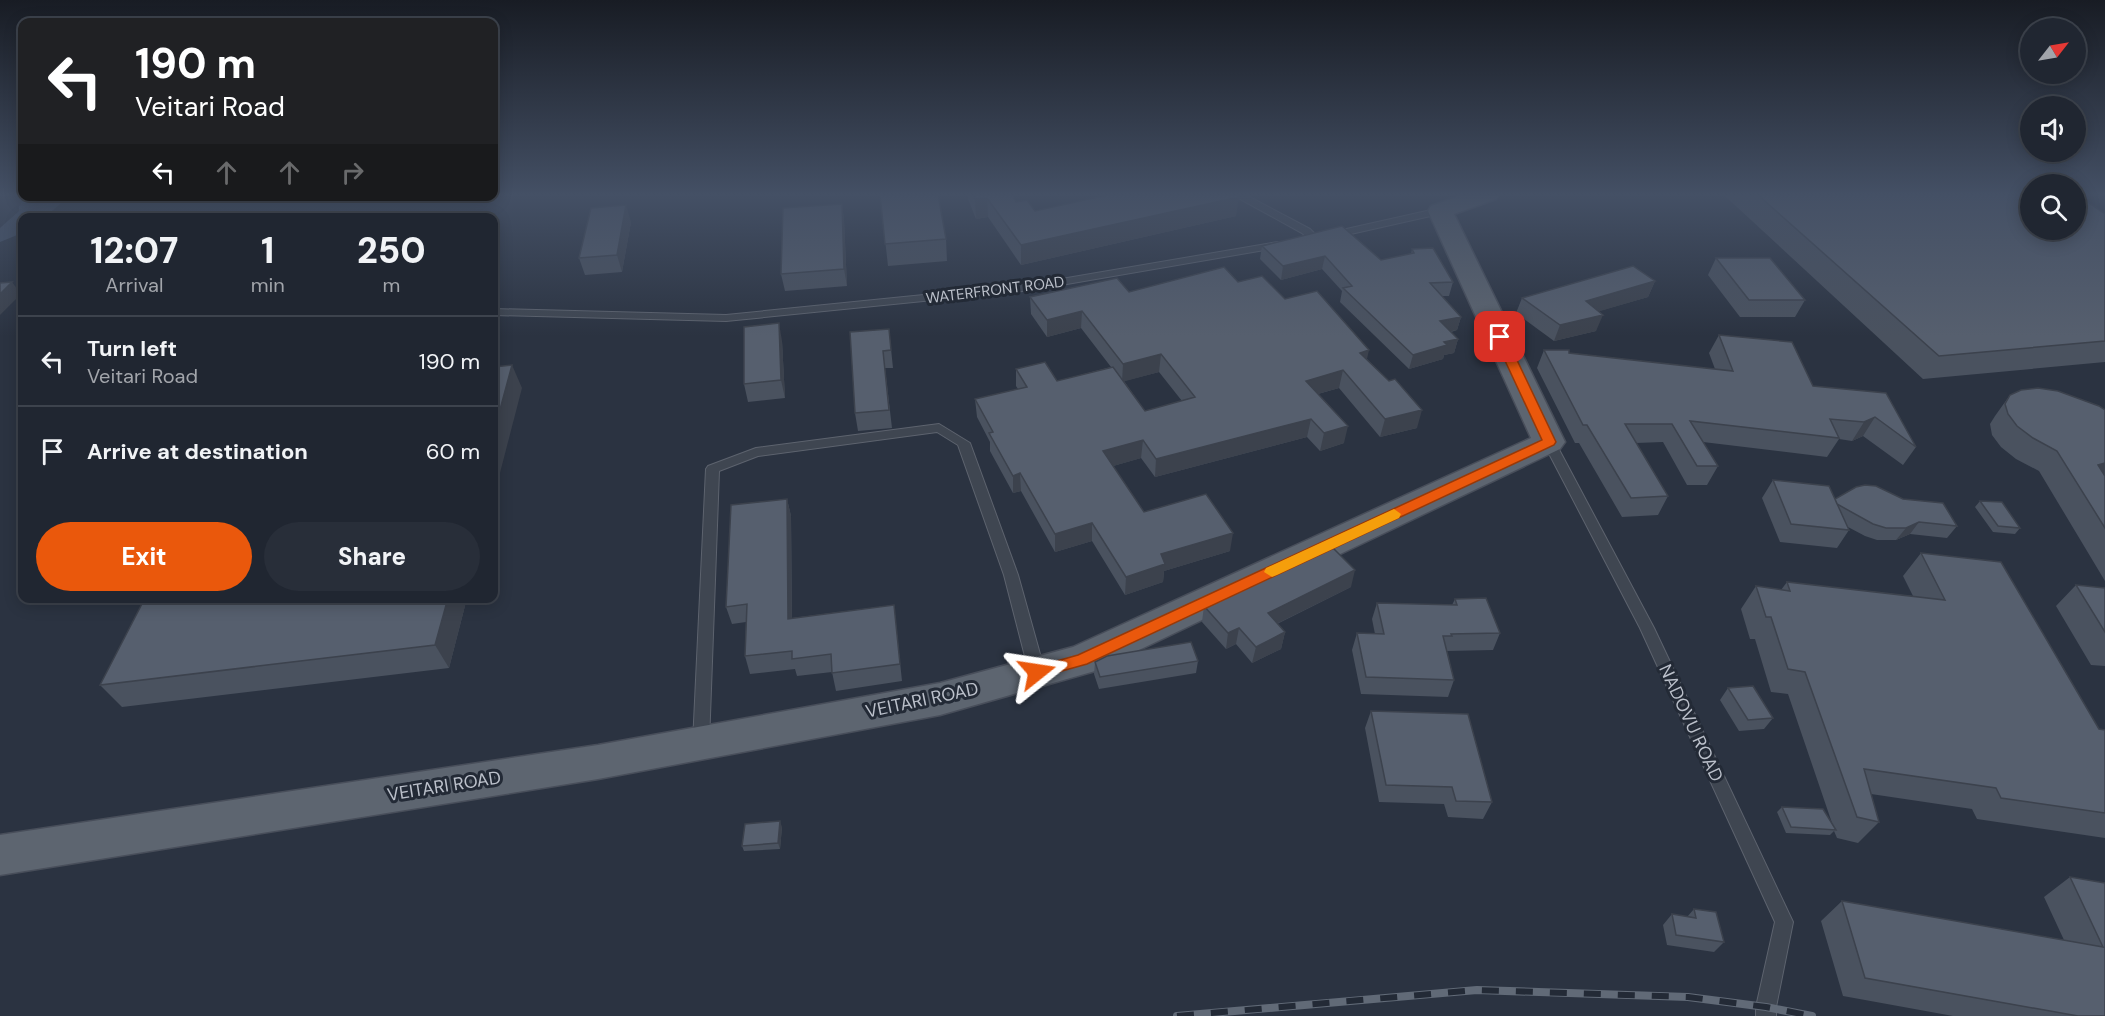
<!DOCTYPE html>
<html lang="en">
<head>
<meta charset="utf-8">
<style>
	body { margin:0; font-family:"DM Sans",sans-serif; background:#282e39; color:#f1f3f6; height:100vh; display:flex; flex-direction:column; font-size:22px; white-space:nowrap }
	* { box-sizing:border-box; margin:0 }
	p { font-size:20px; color:#a2a5ab }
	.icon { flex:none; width:33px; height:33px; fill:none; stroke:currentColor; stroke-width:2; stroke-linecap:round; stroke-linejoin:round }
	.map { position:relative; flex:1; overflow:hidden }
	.drawer { position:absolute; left:18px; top:213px; width:480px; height:390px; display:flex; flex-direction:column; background:#202631; border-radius:12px; box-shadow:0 3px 15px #0003,0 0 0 2px #3d434d }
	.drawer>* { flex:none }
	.hud { position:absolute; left:18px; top:18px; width:480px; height:183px; border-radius:12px; box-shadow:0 3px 15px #0003,0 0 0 2px #3d434d; background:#202124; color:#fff; overflow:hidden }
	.needle { width:39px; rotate:59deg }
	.tools { position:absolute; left:2020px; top:18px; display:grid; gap:12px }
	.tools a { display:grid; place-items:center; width:66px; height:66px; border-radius:50%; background:#202631; box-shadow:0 3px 15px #0003,0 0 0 2px #3d434d; font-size:30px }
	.pin { position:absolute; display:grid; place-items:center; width:51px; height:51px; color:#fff; margin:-26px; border-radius:12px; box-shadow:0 3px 9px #0006 }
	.me { position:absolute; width:66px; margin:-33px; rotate:75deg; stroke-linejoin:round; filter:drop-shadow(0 0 4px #0008) }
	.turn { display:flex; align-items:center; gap:21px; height:126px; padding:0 18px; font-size:27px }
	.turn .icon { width:78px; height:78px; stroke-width:2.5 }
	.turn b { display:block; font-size:42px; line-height:51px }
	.lanes { display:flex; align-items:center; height:57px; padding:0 18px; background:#0003; justify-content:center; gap:30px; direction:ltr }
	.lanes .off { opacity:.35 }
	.eta { display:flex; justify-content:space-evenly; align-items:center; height:102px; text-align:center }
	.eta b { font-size:36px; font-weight:800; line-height:42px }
	.primary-button { display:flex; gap:12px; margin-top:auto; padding:12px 18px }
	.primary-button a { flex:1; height:69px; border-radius:36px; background:#ea580c; color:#fff; font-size:24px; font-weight:800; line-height:69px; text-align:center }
	.primary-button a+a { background:#282e39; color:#f1f3f6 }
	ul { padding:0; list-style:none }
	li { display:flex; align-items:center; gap:18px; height:90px; padding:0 18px; border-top:2px solid #3d434d }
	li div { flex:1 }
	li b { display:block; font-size:22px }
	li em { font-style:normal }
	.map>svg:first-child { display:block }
	.water { fill:#455369 }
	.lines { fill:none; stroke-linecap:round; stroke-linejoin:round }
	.service-casing { stroke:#5d636e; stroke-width:2 }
	.primary-casing { stroke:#484e5a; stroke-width:3 }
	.service { fill:#3f4651; fill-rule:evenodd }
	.primary { fill:#5d6570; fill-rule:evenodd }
	.rail-casing { stroke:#616a77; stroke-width:8 }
	.rail { stroke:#232a36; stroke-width:6; stroke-dasharray:17; stroke-linecap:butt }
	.wall { fill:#4a525f; fill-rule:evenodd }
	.shaded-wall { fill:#3c424d }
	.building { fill:#565f6e; stroke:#3c424d; stroke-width:1.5 }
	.route { fill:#ea580c; stroke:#983908; stroke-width:1.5 }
	.slow { fill:#f59e0b }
	.labels { text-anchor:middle; stroke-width:6; stroke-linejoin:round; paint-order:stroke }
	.far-street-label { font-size:15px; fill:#bcc1cb; stroke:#232a36 }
	.street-label { font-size:18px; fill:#bcc1cb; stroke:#232a36 }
</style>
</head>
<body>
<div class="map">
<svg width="2105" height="1016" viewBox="0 0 2105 1016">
	<rect width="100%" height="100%" fill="#2b3341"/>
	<path class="water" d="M27 197H68L45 217 22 218V233L0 242V228L19 211V206Z"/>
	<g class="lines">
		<defs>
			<path id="service" d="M1231 194H1244L1310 229 1319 238 1318 240H1310L1302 233Z
				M1440 208 1445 211 1444 213 1333 238 1328 235 1333 232Z
				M1278 242 1282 243V247L1032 290 726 321 494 315V309L726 315 1032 284Z
				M939 424 970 443 1018 575 1045 672 1042 676 1037 678 1032 676 1029 672 1004 575 958 445 937 432 758 456 719 471 709 743 707 748 701 750 695 748 693 743 706 469 708 466 756 448Z
				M1549 438 1555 442 1654 628 1793 922 1776 1007V1016H1756V1007L1775 922 1640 628 1543 442Z"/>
			<path id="primary" d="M1465 194H1500L1496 199 1454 214 1565 442 1560 449 1095 671 940 715 598 779 0 875V835L598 745 940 683 1073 647 1531 438 1428 211 1431 206Z"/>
		</defs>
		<use href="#service" class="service-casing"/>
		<use href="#primary" class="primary-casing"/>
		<use href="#service" class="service"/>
		<use href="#primary" class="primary"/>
		<defs>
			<path id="rail" d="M1177 1016 1477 990 1688 997 1766 1007 1812 1016"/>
		</defs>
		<use href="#rail" class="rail-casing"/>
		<use href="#rail" class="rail"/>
	</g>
	<path class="wall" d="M880 194 946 239 947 261 888 266Z
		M968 194H1012L1016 202 1035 211 1236 216 1021 265 988 217 976 219 968 199Z
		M1726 194H2031L2105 214V362L1923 379 1725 196Z
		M842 204 844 220 847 286 785 291 781 274Z
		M631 222 622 272 585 275 579 258Z
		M1262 246 1381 260 1411 254 1412 249 1453 282 1449 296H1442L1461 317 1457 330 1451 332 1458 339 1454 353 1444 355 1443 359 1409 369 1340 302 1342 291 1322 269 1281 280 1260 259Z
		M1716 258 1805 300 1795 317H1740L1708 275Z
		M1655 281 1648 297 1599 311 1596 331 1554 341 1516 313 1522 298Z
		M1238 282 1285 299 1367 359 1417 428 1380 437 1339 388 1318 394 1344 443 1320 451 1307 437 1155 477 1141 458 1113 466 1144 512 1230 551 1164 571 1163 582 1125 595 1092 541 1055 552 1021 491 1013 493 990 451V442L977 417 975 399 1018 389 1016 386V369L1057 381 1111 367 1081 328 1047 337 1031 314 1030 297 1129 292ZM1159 372 1182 401 1145 411 1124 381Z
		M889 329 893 368H885L892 428 858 431 855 413Z
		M1719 335 1813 386 1886 393 1916 447 1903 465 1863 436 1852 441 1839 439 1827 457 1703 442 1718 466 1707 485H1687L1663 442 1636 443 1668 496 1658 515 1622 517 1579 443H1575L1537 368 1544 350 1715 369 1709 353Z
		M782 341 785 398 748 402 744 384Z
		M2010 395 2105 410V581L2039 471 2016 459 2001 447 1992 435 1990 424 1995 416Z
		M1773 480 1835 499 1957 526 1947 538 1910 534 1896 540H1877L1865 536 1848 527 1849 530 1837 548 1780 542 1762 498Z
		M787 499 791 516 792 618 894 605 902 681 836 691 832 672 797 676 795 669 750 674 745 656 746 622 732 624 726 607Z
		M1980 501 2020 528 2015 534 1993 532 1975 507Z
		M1921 553 2099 729 2105 730V838L1977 819 1972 809 1871 794 1879 822 1858 843 1837 838 1834 831 1830 835 1786 833 1777 812 1782 807 1832 823 1788 694 1771 692 1755 639H1750L1741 609 1756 586 1781 590 1787 582 1913 596 1903 576Z
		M2076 585 2105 588V666L2091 665 2056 606Z
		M1351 587 1277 624 1285 632 1281 649 1252 663 1236 644 1226 649 1202 622 1204 606Z
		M467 598 449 668 122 707 100 685Z
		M1455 599 1500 633 1493 650 1447 651 1454 680 1448 697 1361 694 1352 650 1357 633 1375 634 1372 619 1377 603 1452 605Z
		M1198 661 1196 673 1099 689 1094 674 1095 662Z
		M1728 688 1773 718 1764 729 1739 731 1720 700Z
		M1371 711 1492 802 1483 819 1448 817 1444 804 1379 802 1365 728Z
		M782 827 780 849 744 851 742 846Z
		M2070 877 2105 883V1016H1953L1843 996 1821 921 1842 901 2064 940 2044 897Z
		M1694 909 1724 942 1714 952 1667 945 1663 925 1672 914 1687 917Z"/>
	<path class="shaded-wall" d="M1239 197 1236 216 1021 265V245Z
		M987 198 988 217 976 219 975 199Z
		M842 204 844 220 847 286 844 269Z
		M626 205 631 222 622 272 617 255Z
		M1325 256 1322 269 1281 280 1283 266Z
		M1655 281 1648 297 1580 317 1586 301Z
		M12 282 21 294 0 315V294Z
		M1082 311 1081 328 1047 337V320Z
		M1603 315 1596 331 1554 341 1560 325Z
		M1461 317 1457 330 1436 334 1440 321Z
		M779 323 782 341 785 398 781 380Z
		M1458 339 1454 353 1444 355 1443 359 1409 369 1413 355 1444 342Z
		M1369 350 1365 368 1360 353Z
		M1161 354 1159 372 1122 382 1123 364Z
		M512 365 522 388 494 496V432Z
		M1343 370 1339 388 1303 398 1306 381Z
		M1422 410 1417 428 1380 437 1385 419Z
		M1875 417 1863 436 1852 441 1864 422Z
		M1311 419 1307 437 1155 477 1156 459Z
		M1348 426 1344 443 1320 451 1324 433Z
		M1143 440 1141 458 1103 469V451Z
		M2105 463V478L2098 465Z
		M1020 473 1021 491 1013 493V476Z
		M787 499 791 516 792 636 788 619Z
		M1919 522 1910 534 1896 540 1906 528Z
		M1092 523V541L1055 552V534Z
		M1233 533 1230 551 1164 571 1163 582 1125 595 1126 577 1161 554Z
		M1355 570 1351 587 1264 630 1268 613Z
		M448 598H467L449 668 435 645Z
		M1239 628 1236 644 1226 649 1228 633Z
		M1285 632 1281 649 1252 663 1256 647Z
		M780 821 782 827 780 849 778 843Z"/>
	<path class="building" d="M880 194H938L946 239 885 244Z
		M973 194H1012L1016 202 1027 200 1035 211 1112 194H1236L1239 197 1021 245 987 198 975 199Z
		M1757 194H2031V230H2076V194L2105 214V341L1939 356Z
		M842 204 844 269 781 274 783 208Z
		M626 205 617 255 579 258 591 208Z
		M1342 226 1381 260 1414 253 1412 249 1433 248 1453 282 1430 283 1461 317 1440 321 1458 339 1444 342 1447 345 1413 355 1343 288 1352 286 1325 256 1283 266 1262 246Z
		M1716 258H1770L1805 300H1749Z
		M1633 266 1655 281 1586 301 1603 315 1560 325 1522 298Z
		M1224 267 1238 282 1262 276 1285 299 1317 291 1369 350 1360 353 1389 381 1395 379 1422 410 1385 419 1343 370 1306 381 1348 426 1324 433 1311 419 1156 459 1143 440 1103 451 1144 512 1206 494 1233 533 1161 554 1165 564 1126 577 1092 523 1055 534 1020 473 1013 476 989 433 993 432 975 399 1027 387 1016 369 1045 362 1057 381 1113 367 1145 411 1195 397 1161 354 1123 364 1082 311 1047 320 1030 297 1117 278 1129 292Z
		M12 282 0 294V283Z
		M779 323 781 380 744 384V327Z
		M889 329 891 350 883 351 889 410 855 413 850 332Z
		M1719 335 1792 342 1813 386 1886 393 1916 447 1875 417 1864 422 1830 419 1839 438 1690 421 1718 466H1697L1672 424H1625L1668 496 1631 498 1587 425H1583L1544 350H1569V353L1733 371Z
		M512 365 494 432V367Z
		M2038 388 2058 391 2099 406 2105 410V463L2098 465 2105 476V528L2057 451 2033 438 2017 426 2008 414 2005 404 2010 395 2021 390Z
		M1773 480 1829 486 1849 530 1791 524Z
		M1865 485 1876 486 1903 499 1943 503 1957 526 1919 522 1906 528H1886L1873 524 1837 504 1835 499 1856 487Z
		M787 499 788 619 894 605 900 664 832 673 831 654 792 659V651L745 656 747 604 726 607 731 505Z
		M1980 501 2002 502 2020 528 1998 526Z
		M1331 546 1355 570 1268 613 1285 632 1256 647 1239 628 1228 633 1204 606Z
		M1921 553 2001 562 2099 729 2105 730V813L2001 798 1996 788 1864 769 1879 822 1857 817 1805 672 1788 669 1771 617H1766L1756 586 1790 591 1787 582 1945 600Z
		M2076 585 2105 588V632Z
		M145 598H448L435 645 100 685Z
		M1486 598 1500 633 1451 634 1452 636H1443L1454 680 1366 677 1357 633 1384 634 1377 603 1457 605 1455 599Z
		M1191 642 1198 661 1100 677 1095 662 1107 656Z
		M1753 686 1773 718 1748 720 1728 688Z
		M1371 711 1468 714 1492 802 1456 801 1452 787 1386 785Z
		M1782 807 1823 809 1836 830 1791 827Z
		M780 821 778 843 742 846 745 824Z
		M2070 877 2105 883V1016H2078L1865 978 1842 901 2103 947Z
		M1694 909 1716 912 1724 942 1676 935 1672 914 1696 918Z"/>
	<linearGradient id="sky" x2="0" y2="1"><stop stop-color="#181c24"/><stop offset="0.58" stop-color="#445065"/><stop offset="1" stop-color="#445065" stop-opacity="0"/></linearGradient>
	<rect width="2105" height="336" fill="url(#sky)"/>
	<path class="route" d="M1500 334 1506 337 1556 442 1554 445 1087 664 1037 678 1032 677 1029 672 1032 668 1078 655 1542 440 1494 337Z"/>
	<path class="slow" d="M1394 509 1401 514 1399 518 1277 575 1272 577 1264 572 1266 568Z"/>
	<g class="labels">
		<g class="far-street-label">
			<text transform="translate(995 290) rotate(-7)" y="5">WATERFRONT ROAD</text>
		</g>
		<g class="street-label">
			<text transform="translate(922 700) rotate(-12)" y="6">VEITARI ROAD</text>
			<text transform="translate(1691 723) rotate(65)" y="6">NADOVU ROAD</text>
			<text transform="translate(444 786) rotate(-9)" y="6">VEITARI ROAD</text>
		</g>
	</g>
</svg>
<div class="tools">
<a><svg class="needle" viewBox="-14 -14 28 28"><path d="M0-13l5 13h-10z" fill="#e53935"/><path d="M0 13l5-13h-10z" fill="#a2a5ab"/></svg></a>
<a><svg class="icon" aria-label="sound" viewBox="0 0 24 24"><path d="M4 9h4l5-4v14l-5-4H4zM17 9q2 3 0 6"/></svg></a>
<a><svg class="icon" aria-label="search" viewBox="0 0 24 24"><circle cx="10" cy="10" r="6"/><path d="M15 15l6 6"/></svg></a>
</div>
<div class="pin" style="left:1500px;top:337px;background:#d93025"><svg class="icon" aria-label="arrive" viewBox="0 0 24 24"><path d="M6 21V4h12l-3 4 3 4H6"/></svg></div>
<svg class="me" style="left:1037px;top:672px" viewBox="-20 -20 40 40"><path d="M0-17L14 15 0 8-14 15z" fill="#ea580c" stroke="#fff" stroke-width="4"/></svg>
<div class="hud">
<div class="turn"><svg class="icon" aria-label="left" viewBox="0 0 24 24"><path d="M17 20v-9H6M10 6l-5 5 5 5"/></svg><div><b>190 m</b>Veitari Road</div></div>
<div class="lanes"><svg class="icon" aria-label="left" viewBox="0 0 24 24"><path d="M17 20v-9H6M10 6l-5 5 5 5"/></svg><svg class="icon off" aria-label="ahead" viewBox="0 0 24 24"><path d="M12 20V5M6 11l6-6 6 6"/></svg><svg class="icon off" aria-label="ahead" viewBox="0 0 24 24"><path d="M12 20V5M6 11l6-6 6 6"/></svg><svg class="icon off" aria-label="right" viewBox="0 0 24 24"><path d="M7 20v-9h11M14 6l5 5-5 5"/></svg></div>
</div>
<section class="drawer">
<div class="eta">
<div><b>12:07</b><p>Arrival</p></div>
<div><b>1</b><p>min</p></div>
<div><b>250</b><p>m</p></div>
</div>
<ul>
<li><svg class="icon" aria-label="left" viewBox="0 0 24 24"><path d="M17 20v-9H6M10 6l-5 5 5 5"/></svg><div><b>Turn left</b><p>Veitari Road</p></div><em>190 m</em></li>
<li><svg class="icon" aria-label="arrive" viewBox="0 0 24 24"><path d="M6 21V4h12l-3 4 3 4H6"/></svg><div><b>Arrive at destination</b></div><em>60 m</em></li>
</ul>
<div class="primary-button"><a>Exit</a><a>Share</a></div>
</section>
</div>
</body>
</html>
